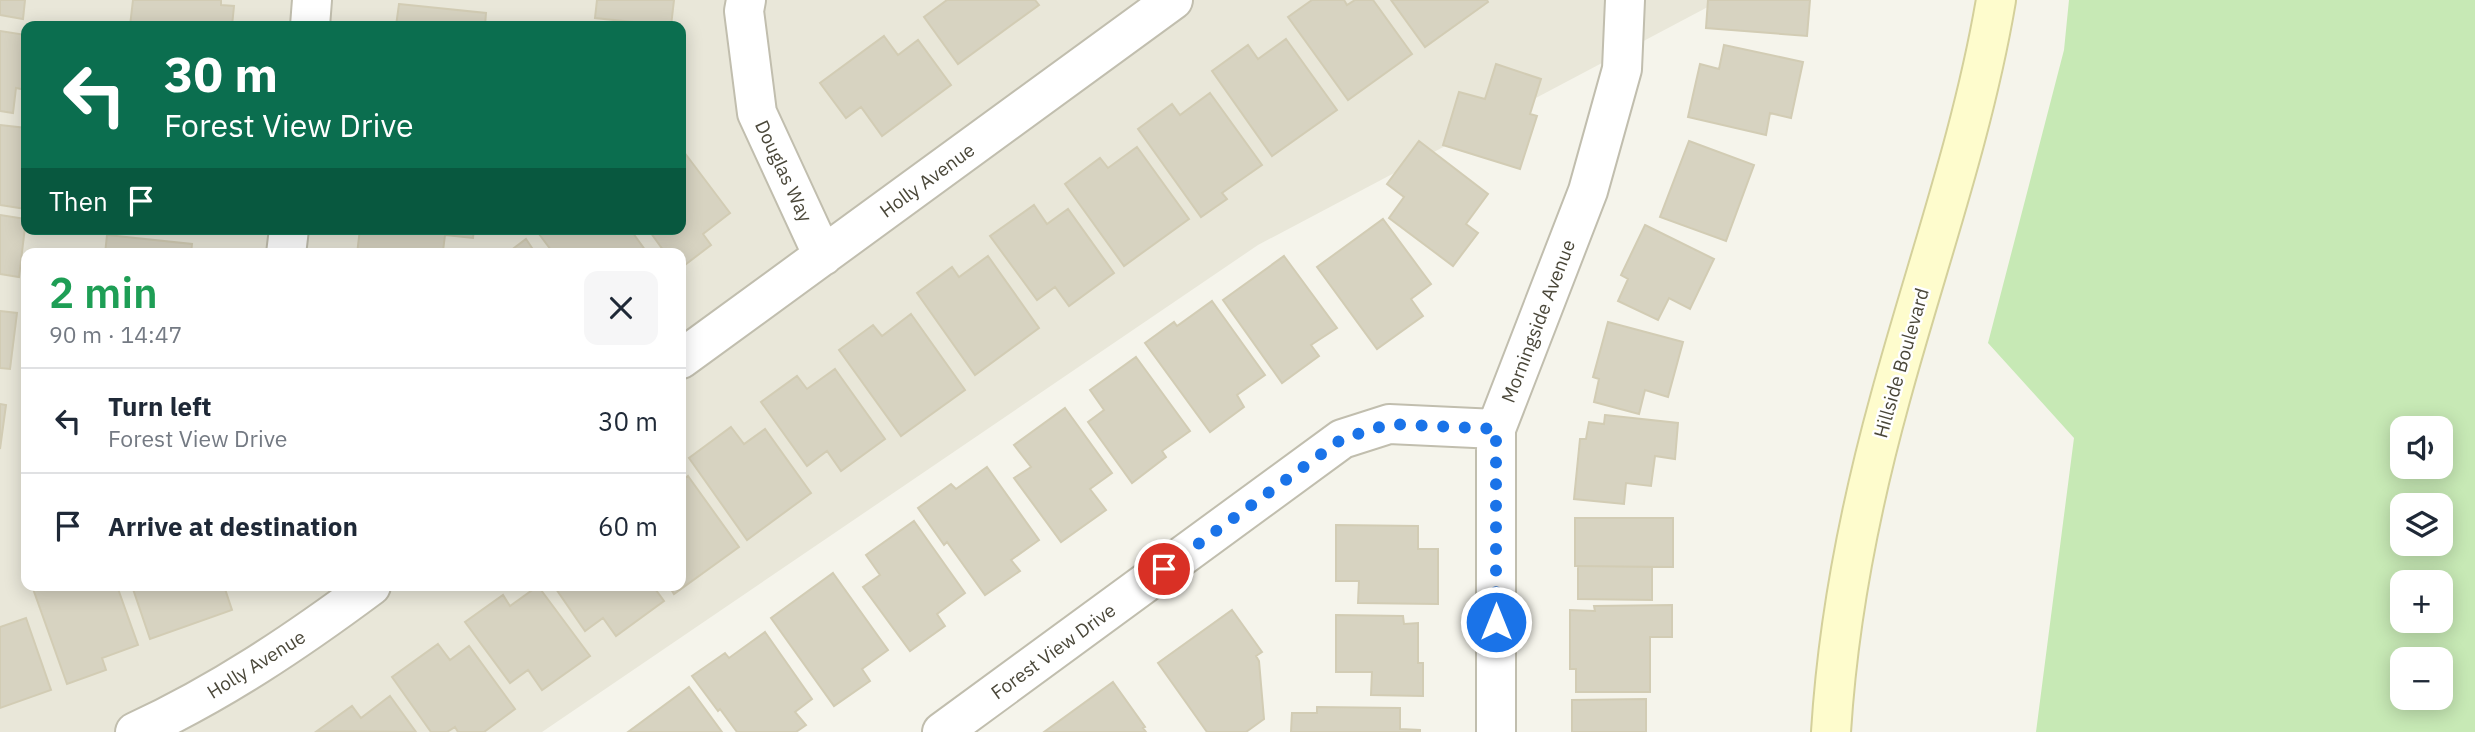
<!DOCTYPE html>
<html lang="en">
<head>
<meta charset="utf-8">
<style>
	body { margin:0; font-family:"IBM Plex Sans",sans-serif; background:#f6f6f7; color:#1f2937; height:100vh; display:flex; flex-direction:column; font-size:26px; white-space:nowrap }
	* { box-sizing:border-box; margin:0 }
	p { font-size:23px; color:#747a83 }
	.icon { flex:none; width:38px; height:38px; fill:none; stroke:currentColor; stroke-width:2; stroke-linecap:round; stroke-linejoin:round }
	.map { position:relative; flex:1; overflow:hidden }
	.panel { position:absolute; left:21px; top:248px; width:665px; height:343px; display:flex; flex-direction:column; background:#fff; border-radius:14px; box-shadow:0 4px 18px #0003 }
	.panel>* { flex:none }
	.top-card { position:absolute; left:21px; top:21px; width:665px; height:214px; border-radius:14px; box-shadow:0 4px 18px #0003; background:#0b6e4f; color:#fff; overflow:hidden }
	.tools { position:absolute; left:2390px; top:416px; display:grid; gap:14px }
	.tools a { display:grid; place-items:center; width:63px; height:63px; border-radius:14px; background:#fff; box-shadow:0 4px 18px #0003; font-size:35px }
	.pin { position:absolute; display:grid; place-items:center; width:60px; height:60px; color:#fff; margin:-30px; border:4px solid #fff; border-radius:50%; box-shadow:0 2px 7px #0007 }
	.me { position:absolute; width:77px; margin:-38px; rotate:0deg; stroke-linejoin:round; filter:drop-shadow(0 0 5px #0008) }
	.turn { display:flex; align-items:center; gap:24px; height:147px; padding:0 28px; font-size:32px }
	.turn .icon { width:91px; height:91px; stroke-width:2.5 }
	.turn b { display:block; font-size:49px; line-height:60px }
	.then { display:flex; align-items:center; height:66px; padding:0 28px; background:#0003; gap:14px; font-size:26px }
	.round { display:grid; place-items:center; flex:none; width:74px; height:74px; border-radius:14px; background:#f6f6f7 }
	.summary { display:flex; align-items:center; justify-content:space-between; height:119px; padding:0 28px }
	h1 { font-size:42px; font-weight:600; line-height:52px; color:#1e9e55 }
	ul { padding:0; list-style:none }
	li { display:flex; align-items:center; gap:21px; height:105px; padding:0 28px; border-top:2px solid #e0e1e3 }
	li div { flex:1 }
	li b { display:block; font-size:26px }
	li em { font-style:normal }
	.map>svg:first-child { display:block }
	.residential { fill:#e9e7d9; fill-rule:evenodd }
	.green { fill:#c7e9b5; fill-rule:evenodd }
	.building { fill:#d7d3c1; stroke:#d2ccb4; stroke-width:2 }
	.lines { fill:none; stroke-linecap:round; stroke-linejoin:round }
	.minor-casing { stroke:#c1beae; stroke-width:42 }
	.secondary-casing { stroke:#d4d09b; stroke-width:42 }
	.minor { stroke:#fff; stroke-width:38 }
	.secondary { stroke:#fefccd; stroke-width:38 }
	.route { stroke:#1a73e8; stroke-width:12; stroke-dasharray:0 21.6 }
	.labels { text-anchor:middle; stroke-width:5; stroke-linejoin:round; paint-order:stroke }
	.street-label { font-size:19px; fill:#4a4739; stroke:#fff }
</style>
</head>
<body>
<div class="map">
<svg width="2475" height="732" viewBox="0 0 2475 732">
	<rect width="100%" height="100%" fill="#f5f4eb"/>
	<path class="residential" d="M0 0H1721L1258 245 542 732H0ZM26 26H681V229H26ZM26 254H681V586H26Z"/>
	<path class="green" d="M2069 0H2475V732H2036L2074 438 1988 343 2064 50ZM2403 429H2441V467H2403ZM2403 506H2441V544H2403ZM2403 583H2441V621H2403ZM2403 660H2441V698H2403Z"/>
	<path class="building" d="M0 0H25L23 19 0 15Z
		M133 0H221V5L234 6 232 26H130Z
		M597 0H674L671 26 595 18Z
		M947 0H1035L1039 5 958 64 924 17Z
		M1312 0H1344L1347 5 1355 0H1373L1412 54 1348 100 1288 17Z
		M1391 0H1487L1488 2 1425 47Z
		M1708 0H1810L1807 36 1706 28Z
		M399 4 486 13 485 26H396Z
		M0 31 26 35V90L16 88 13 113 0 111Z
		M884 36 898 55 918 40 951 85 882 136 861 107 846 118 820 83Z
		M1286 39 1337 110 1272 156 1212 71 1248 45 1258 59Z
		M1724 45 1803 62 1791 118 1770 113 1766 135 1688 117 1700 64 1719 69Z
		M1496 64 1541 79 1530 114 1537 116 1520 169 1443 145 1459 92 1485 99Z
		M1210 93 1262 165 1222 193 1227 199 1201 217 1138 129 1172 104 1180 115Z
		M0 125 26 128V209L0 205Z
		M1419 141 1488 194 1466 224 1478 233 1453 266 1389 218 1404 197 1387 184Z
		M1689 141 1754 165 1726 241 1660 217Z
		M1137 147 1189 219 1124 266 1065 184 1100 158 1108 168Z
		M681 148 730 213 703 234 711 245 681 268V254H666L648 229H681Z
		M1034 205 1047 224 1068 209 1114 273 1069 306 1055 287 1037 300 990 236Z
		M0 215 26 219 19 277 0 274Z
		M1383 219 1431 284 1411 299 1423 316 1377 349 1317 267Z
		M1645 225 1714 259 1690 309 1669 298 1658 320 1618 301 1628 279 1621 275Z
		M360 229H474L473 238 445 235 443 251 436 250V254H357Z
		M545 229H630L648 254H554L539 234Z
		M107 235 192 244 191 254H105Z
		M526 239 536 254H506Z
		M988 256 1039 328 975 375 917 293 952 267 959 277Z
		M1284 256 1337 328 1311 345 1319 356 1282 383 1223 300Z
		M1212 301 1265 375 1237 395 1244 407 1210 432 1145 343 1174 322 1177 326Z
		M0 311 17 313 10 369 0 368Z
		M911 314 965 390 901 436 839 350 873 325 882 336Z
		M1608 322 1683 342 1668 397 1645 390 1639 414 1594 402 1599 379 1593 377Z
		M1136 357 1190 431 1162 451 1166 457 1132 483 1088 422 1104 410 1090 390Z
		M835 369 885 439 841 471 827 451 807 466 761 402 797 376 807 389Z
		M0 404 6 405 0 449Z
		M1065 408 1112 473 1090 489 1106 510 1061 542 1014 478 1031 467 1014 445Z
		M1605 415 1678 423 1675 459 1655 456 1651 486 1626 483 1624 504 1574 499 1580 439H1586L1589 422 1604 424Z
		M731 427 744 444 765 429 811 493 747 540 689 458Z
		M987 467 1039 540 1011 560 1020 571 985 595 947 542 944 545 918 508 951 484 956 489Z
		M688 476 739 547 674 594 669 586H681V481Z
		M1575 518H1673V567L1575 566Z
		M914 521 965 593 937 614 945 626 910 651 863 587 880 575 866 555Z
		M1336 525 1418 526V549H1438V604L1358 603 1359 581H1336Z
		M1578 566 1652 567V600L1578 599Z
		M833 573 888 650 862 669 870 681 834 706 771 618Z
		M32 586H117L138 645 102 658 106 670 67 684Z
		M132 586H224L232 610 150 639Z
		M538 586 590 656 542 690 528 670 510 683 465 622 503 595 510 606Z
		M554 586H653L664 601 616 636 603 618 585 631Z
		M1672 605V637H1650V692H1576V669H1570V610L1595 611 1594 606Z
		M1232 610 1262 652 1256 656 1259 661 1264 719 1246 732H1207L1158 663Z
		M1336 615 1403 616 1404 624 1418 623V663H1423V696L1371 695 1372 672H1336Z
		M26 618 51 690 0 708V627Z
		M765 632 812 699 795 712 806 725 796 732H737L720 709 718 711 692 676 725 653 729 658Z
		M438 644 450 660 469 646 515 709 484 732H458L455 727 447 732H431L392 677Z
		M1113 682 1145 727 1143 728 1146 732H1044Z
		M689 687 722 732H628Z
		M390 696 416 732 317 731 352 706 361 718Z
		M1646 699V732H1572V700Z
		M1317 707 1400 708V729L1420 730V732H1291L1292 713H1317Z"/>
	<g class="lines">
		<defs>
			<path id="minor" d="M746 0 744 11 757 113 823 256
				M310 26 312 0
				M286 254 289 229
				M681 359 1173 0
				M135 732C220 693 297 641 371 586
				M942 732 1342 439 1389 424 1496 429
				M1496 732V429L1588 191 1622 69 1625 0"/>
			<path id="secondary" d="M1831 732C1838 619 1860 508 1890 399 1926 266 1973 136 1996 0"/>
		</defs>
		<use href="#minor" class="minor-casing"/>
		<use href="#secondary" class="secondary-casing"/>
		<use href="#minor" class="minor"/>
		<use href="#secondary" class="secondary"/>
	</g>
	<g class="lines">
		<path class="route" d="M1164 569 1342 439 1389 424 1496 429V622"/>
	</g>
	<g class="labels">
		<g class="street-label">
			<text transform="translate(784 171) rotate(65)" y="7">Douglas Way</text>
			<text transform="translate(927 180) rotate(-36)" y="7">Holly Avenue</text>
			<text transform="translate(1538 321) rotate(-69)" y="7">Morningside Avenue</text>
			<text transform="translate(1901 363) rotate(-74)" y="7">Hillside Boulevard</text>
			<text transform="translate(1053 651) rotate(-36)" y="7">Forest View Drive</text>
			<text transform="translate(256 664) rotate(-32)" y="7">Holly Avenue</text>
		</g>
	</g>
</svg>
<div class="tools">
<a><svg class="icon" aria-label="sound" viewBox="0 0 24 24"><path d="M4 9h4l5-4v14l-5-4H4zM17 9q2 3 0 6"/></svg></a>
<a><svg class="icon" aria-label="layers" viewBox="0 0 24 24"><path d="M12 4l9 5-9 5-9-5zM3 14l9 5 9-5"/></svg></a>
<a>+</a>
<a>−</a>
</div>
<div class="pin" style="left:1164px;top:569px;background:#d93025"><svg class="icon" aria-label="arrive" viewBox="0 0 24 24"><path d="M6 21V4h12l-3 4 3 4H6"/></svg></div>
<svg class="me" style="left:1496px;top:622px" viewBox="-20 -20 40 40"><circle r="17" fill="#1a73e8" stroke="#fff" stroke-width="3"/><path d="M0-11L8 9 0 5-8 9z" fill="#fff"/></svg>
<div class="top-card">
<div class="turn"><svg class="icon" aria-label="left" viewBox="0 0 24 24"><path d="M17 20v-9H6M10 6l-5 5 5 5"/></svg><div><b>30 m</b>Forest View Drive</div></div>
<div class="then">Then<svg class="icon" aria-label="arrive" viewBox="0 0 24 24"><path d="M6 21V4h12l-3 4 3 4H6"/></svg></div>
</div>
<section class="panel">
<div class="summary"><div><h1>2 min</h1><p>90 m · 14:47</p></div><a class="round"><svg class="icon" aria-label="close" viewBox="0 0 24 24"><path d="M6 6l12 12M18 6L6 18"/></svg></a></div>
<ul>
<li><svg class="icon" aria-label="left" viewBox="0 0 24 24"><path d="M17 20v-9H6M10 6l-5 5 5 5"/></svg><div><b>Turn left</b><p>Forest View Drive</p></div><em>30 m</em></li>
<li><svg class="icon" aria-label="arrive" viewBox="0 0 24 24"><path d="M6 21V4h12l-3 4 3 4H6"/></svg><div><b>Arrive at destination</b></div><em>60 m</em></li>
</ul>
</section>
</div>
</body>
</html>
